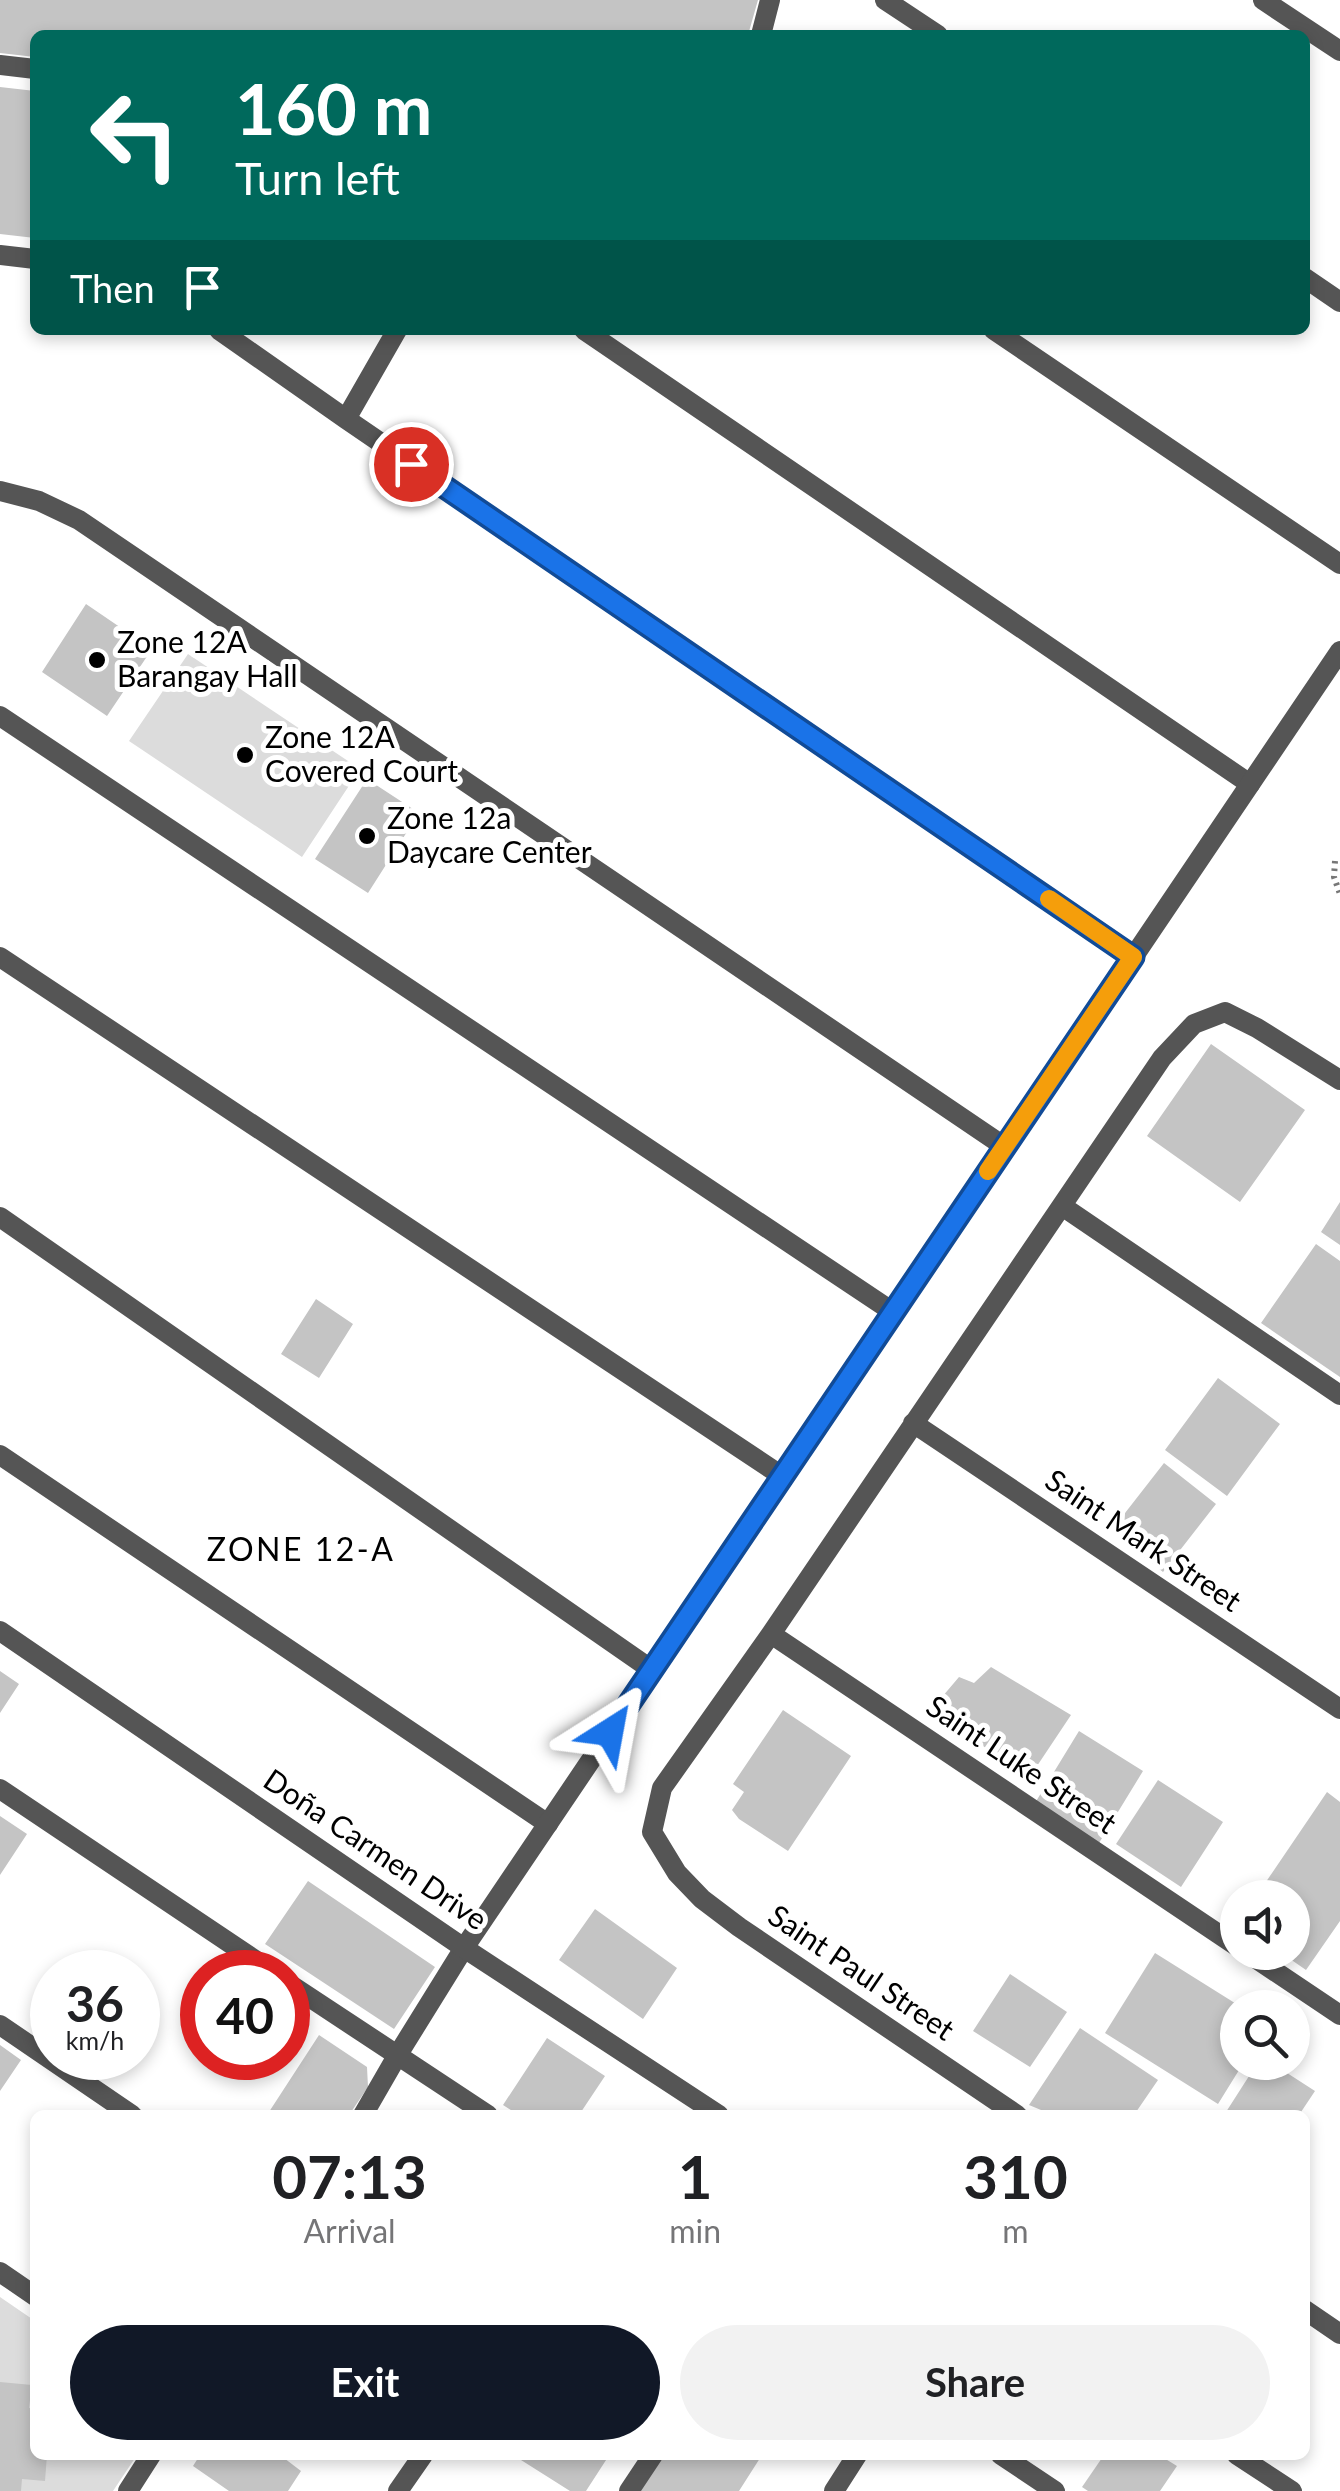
<!DOCTYPE html>
<html lang="en">
<head>
<meta charset="utf-8">
<style>
	body { margin:0; font-family:Lato,sans-serif; background:#f2f2f2; color:#202124; height:100vh; display:flex; flex-direction:column; font-size:38px; white-space:nowrap }
	* { box-sizing:border-box; margin:0 }
	p { font-size:32px; color:#757577 }
	.icon { flex:none; width:55px; height:55px; fill:none; stroke:currentColor; stroke-width:2; stroke-linecap:round; stroke-linejoin:round }
	.map { position:relative; flex:1; overflow:hidden }
	.sheet { position:absolute; left:30px; top:2110px; width:1280px; height:350px; display:flex; flex-direction:column; background:#fff; border-radius:15px; box-shadow:0 5px 15px #0003 }
	.sheet>* { flex:none }
	.hud { position:absolute; left:30px; top:30px; width:1280px; height:305px; border-radius:15px; box-shadow:0 5px 15px #0003; background:#00695c; color:#fff; overflow:hidden }
	.buttons { position:absolute; left:1220px; top:1880px; display:grid; gap:20px }
	.buttons a { display:grid; place-items:center; width:90px; height:90px; border-radius:50%; background:#fff; box-shadow:0 5px 15px #0003; font-size:50px }
	.speed { position:absolute; left:30px; top:1950px; display:flex; gap:20px; font-size:50px; font-weight:700; text-align:center }
	.speed>* { display:grid; place-content:center; width:130px; height:130px; border-radius:50%; background:#fff; box-shadow:0 5px 15px #0003; line-height:1 }
	.speed small { font-size:25px; font-weight:400 }
	.speed .limit { border:15px solid #d22; background:#fff; color:#111 }
	.pin { position:absolute; display:grid; place-items:center; width:85px; height:85px; color:#fff; margin:-42px; border:5px solid #fff; border-radius:50%; box-shadow:0 2px 10px #0007 }
	.me { position:absolute; width:110px; margin:-55px; rotate:34deg; stroke-linejoin:round; filter:drop-shadow(0 0 8px #0008) }
	.turn { display:flex; align-items:center; gap:35px; height:210px; padding:0 40px; font-size:45px }
	.turn .icon { width:130px; height:130px; stroke-width:2.5 }
	.turn b { display:block; font-size:70px; line-height:85px }
	.then { display:flex; align-items:center; height:95px; padding:0 40px; background:#0003; gap:20px; font-size:38px }
	.eta { display:flex; justify-content:space-evenly; align-items:center; height:170px; text-align:center }
	.eta b { font-size:60px; font-weight:700; line-height:70px }
	.action { display:flex; gap:20px; margin-top:auto; padding:20px 40px }
	.action a { flex:1; height:115px; border-radius:60px; background:#111827; color:#fff; font-size:40px; font-weight:700; line-height:115px; text-align:center }
	.action a+a { background:#f2f2f2; color:#202124 }
	.map>svg:first-child { display:block }
	.green { fill:#dcdcdc }
	.building { fill:#c4c4c4 }
	.lines { fill:none; stroke-linecap:round; stroke-linejoin:round }
	.path { stroke:#777; stroke-width:6; stroke-dasharray:2.5 5; stroke-linecap:butt }
	.minor { stroke:#555; stroke-width:20 }
	.tertiary { stroke:#555; stroke-width:20 }
	.route-casing { stroke:#114b97; stroke-width:25 }
	.route { stroke:#1a73e8; stroke-width:18 }
	.slow { stroke:#f59e0b; stroke-width:18 }
	.poi-dot { fill:#000; stroke:#fff; stroke-width:4 }
	.labels { text-anchor:middle; stroke-width:10; stroke-linejoin:round; paint-order:stroke }
	.poi-label { font-size:30px; fill:#000; stroke:#fff; text-anchor:start }
	.street-label { font-size:30px; fill:#000; stroke:#fff }
	.neighbourhood-label { font-size:32px; letter-spacing:2.5px; fill:#000; stroke:#fff }
</style>
</head>
<body>
<div class="map">
<svg width="1340" height="2491" viewBox="0 0 1340 2491">
	<rect width="100%" height="100%" fill="#fff"/>
	<path class="green" d="M188 654 360 769 302 857 129 741Z
		M0 2297 35 2321V2455H137L113 2491H0Z"/>
	<path class="building" d="M0 0H758L748 35H35V57L0 53Z
		M0 87 35 91V238L0 234Z
		M86 604 152 649 107 716 42 672Z
		M367 779 419 813 368 893 315 859Z
		M1211 1044 1305 1110 1240 1202 1147 1136Z
		M1340 1202V1245L1321 1232Z
		M1316 1244 1340 1261V1377L1261 1323Z
		M316 1299 353 1324 319 1378 281 1354Z
		M1218 1378 1280 1424 1227 1496 1165 1450Z
		M1164 1463 1216 1504 1163 1572 1111 1531Z
		M991 1667 1071 1715 1029 1778 931 1710 959 1677 974 1683Z
		M0 1671 19 1684 0 1713Z
		M783 1710 851 1756 788 1851 739 1819 732 1810 744 1792 733 1784Z
		M1079 1731 1143 1771 1099 1843 1035 1803Z
		M1158 1780 1223 1822 1181 1887 1116 1844Z
		M1327 1792 1340 1802V1921L1306 1970 1280 1952H1292V1898H1255Z
		M0 1816 27 1834 0 1875Z
		M308 1881 435 1967 394 2029 265 1944Z
		M595 1909 677 1968 643 2019 559 1960Z
		M1155 1953 1238 2005V2062H1244L1218 2104 1105 2033Z
		M1010 1974 1067 2012 1030 2067 973 2031Z
		M1080 2028 1158 2080 1134 2115H1053L1029 2105Z
		M319 2035 367 2067 368 2087 349 2115H267Z
		M547 2038 605 2076 579 2115H519L503 2105Z
		M0 2045 21 2060 0 2091Z
		M1258 2062H1270L1315 2091 1299 2115H1231L1226 2112Z
		M0 2382 32 2385 29 2408 35 2409V2455H47L45 2481 22 2479 21 2491H0Z
		M200 2455H280L301 2471 288 2491H229L193 2466Z
		M525 2455H605L608 2457 586 2491H570L521 2460Z
		M660 2455H762L739 2491H636Z
		M1104 2455H1159L1177 2466 1160 2491H1088L1082 2487Z"/>
	<g class="lines">
		<path class="path" d="M1335 861 1334 877 1340 894"/>
		<path class="minor" d="M885 0 938 35
			M1263 0 1340 51
			M761 35 770 0
			M0 65 35 69
			M0 255 35 259
			M1305 278 1340 302
			M219 330 346 419 1133 957
			M584 330 1250 784
			M994 330 1340 564
			M346 419 397 330
			M0 491 39 501 79 520 1005 1147
			M0 716 893 1312
			M0 957 782 1476
			M1062 1206 1340 1395
			M0 1217 652 1670
			M913 1423 1340 1709
			M0 1455 548 1824
			M771 1634 1238 1947
			M0 1789 273 1972
			M1246 1952 1340 2015
			M288 1983 488 2115
			M0 2025 132 2115
			M363 2115 397 2056 464 1948
			M1017 2115 739 1927 702 1899 677 1873 652 1832 662 1788 771 1634 1162 1058 1194 1024 1225 1012 1257 1028 1340 1080
			M0 2272 35 2296
			M1305 2310 1340 2334
			M1001 2455 1055 2491
			M128 2491 151 2455
			M398 2491 423 2455
			M629 2491 653 2455
			M834 2491 857 2455"/>
		<path class="tertiary" d="M0 1631 464 1948 719 2115
			M464 1948 1340 651
			M1237 2455 1292 2491"/>
	</g>
	<g class="lines">
		<defs>
			<path id="route" d="M411 464 1133 957 610 1732"/>
		</defs>
		<use href="#route" class="route-casing"/>
		<use href="#route" class="route"/>
		<path class="slow" d="M988 1171 1133 957 1049 899"/>
	</g>
	<g class="poi-dot">
		<circle cx="97" cy="660" r="10"/>
		<circle cx="245" cy="755" r="10"/>
		<circle cx="367" cy="836" r="10"/>
	</g>
	<g class="labels">
		<g class="poi-label">
			<text x="117" y="653">Zone 12A<tspan x="117" dy="34">Barangay Hall</tspan></text>
			<text x="265" y="748">Zone 12A<tspan x="265" dy="34">Covered Court</tspan></text>
			<text x="387" y="829">Zone 12a<tspan x="387" dy="34">Daycare Center</tspan></text>
		</g>
		<g class="street-label">
			<text transform="translate(1143 1541) rotate(34)" y="10">Saint Mark Street</text>
			<text transform="translate(1021 1765) rotate(34)" y="10">Saint Luke Street</text>
			<text transform="translate(375 1850) rotate(34)" y="10">Doña Carmen Drive</text>
			<text transform="translate(861 1973) rotate(34)" y="10">Saint Paul Street</text>
		</g>
		<g class="neighbourhood-label">
			<text x="301" y="1561">ZONE 12-A</text>
		</g>
	</g>
</svg>
<div class="buttons">
<a><svg class="icon" aria-label="sound" viewBox="0 0 24 24"><path d="M4 9h4l5-4v14l-5-4H4zM17 9q2 3 0 6"/></svg></a>
<a><svg class="icon" aria-label="search" viewBox="0 0 24 24"><circle cx="10" cy="10" r="6"/><path d="M15 15l6 6"/></svg></a>
</div>
<div class="speed"><div>36<small>km/h</small></div><div class="limit">40</div></div>
<div class="pin" style="left:411px;top:464px;background:#d93025"><svg class="icon" aria-label="arrive" viewBox="0 0 24 24"><path d="M6 21V4h12l-3 4 3 4H6"/></svg></div>
<svg class="me" style="left:610px;top:1732px" viewBox="-20 -20 40 40"><path d="M0-17L14 15 0 8-14 15z" fill="#1a73e8" stroke="#fff" stroke-width="4"/></svg>
<div class="hud">
<div class="turn"><svg class="icon" aria-label="left" viewBox="0 0 24 24"><path d="M17 20v-9H6M10 6l-5 5 5 5"/></svg><div><b>160 m</b>Turn left</div></div>
<div class="then">Then<svg class="icon" aria-label="arrive" viewBox="0 0 24 24"><path d="M6 21V4h12l-3 4 3 4H6"/></svg></div>
</div>
<section class="sheet">
<div class="eta">
<div><b>07:13</b><p>Arrival</p></div>
<div><b>1</b><p>min</p></div>
<div><b>310</b><p>m</p></div>
</div>
<div class="action"><a>Exit</a><a>Share</a></div>
</section>
</div>
</body>
</html>
